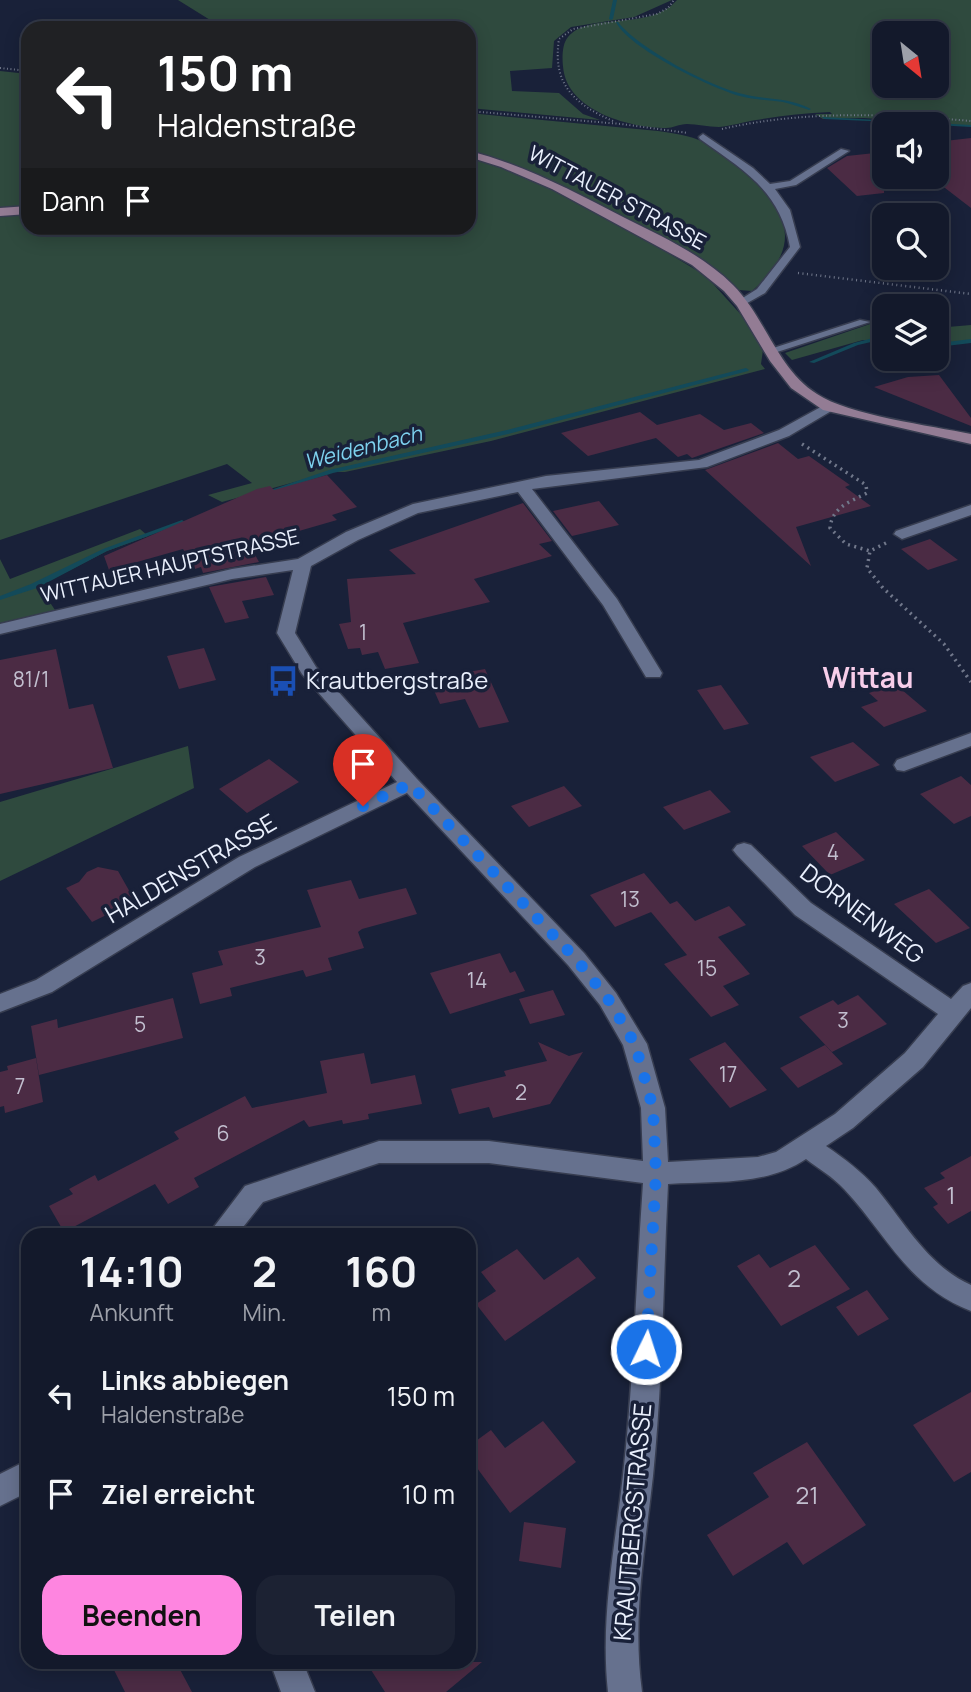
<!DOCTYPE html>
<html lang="de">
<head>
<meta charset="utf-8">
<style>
	body { margin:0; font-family:Manrope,sans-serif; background:#1c2233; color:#f1f3f6; height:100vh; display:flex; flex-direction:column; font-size:26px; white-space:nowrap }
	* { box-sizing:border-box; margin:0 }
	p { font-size:23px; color:#9da0a9 }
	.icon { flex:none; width:38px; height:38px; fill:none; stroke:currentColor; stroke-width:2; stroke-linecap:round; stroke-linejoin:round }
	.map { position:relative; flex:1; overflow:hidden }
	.panel { position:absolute; left:21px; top:1228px; width:455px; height:441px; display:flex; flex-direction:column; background:#13192b; border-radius:21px; box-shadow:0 4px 18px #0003,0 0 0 2px #323847 }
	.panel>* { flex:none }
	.hud { position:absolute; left:21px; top:21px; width:455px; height:214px; border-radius:21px; box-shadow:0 4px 18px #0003,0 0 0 2px #323847; background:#202124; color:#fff; overflow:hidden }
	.needle { width:46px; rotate:150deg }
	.controls { position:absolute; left:872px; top:21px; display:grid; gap:14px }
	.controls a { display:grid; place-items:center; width:77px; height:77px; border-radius:14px; background:#13192b; box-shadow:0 4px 18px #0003,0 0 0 2px #323847; font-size:35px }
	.pin { position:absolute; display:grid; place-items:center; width:60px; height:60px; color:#fff; margin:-72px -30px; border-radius:50% 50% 50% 0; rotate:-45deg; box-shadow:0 0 7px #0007 }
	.pin .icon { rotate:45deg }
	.me { position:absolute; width:77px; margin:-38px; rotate:4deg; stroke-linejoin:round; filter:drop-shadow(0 0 5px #0008) }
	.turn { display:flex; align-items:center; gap:24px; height:147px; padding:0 21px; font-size:32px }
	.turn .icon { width:91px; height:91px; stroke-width:2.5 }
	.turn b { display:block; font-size:49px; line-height:60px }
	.then { display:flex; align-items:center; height:66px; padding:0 21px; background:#0003; gap:14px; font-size:26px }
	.eta { display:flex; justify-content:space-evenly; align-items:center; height:119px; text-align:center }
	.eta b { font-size:42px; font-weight:700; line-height:49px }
	.cta { display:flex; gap:14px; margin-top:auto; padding:14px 21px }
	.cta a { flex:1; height:80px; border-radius:21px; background:#fe85e0; color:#111; font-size:28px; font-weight:700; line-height:80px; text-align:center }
	.cta a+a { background:#1c2233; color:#f1f3f6 }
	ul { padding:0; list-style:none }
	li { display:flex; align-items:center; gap:21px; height:98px; padding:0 21px }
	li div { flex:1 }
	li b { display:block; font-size:26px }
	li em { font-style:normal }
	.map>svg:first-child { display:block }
	.green { fill:#2f4a3e; fill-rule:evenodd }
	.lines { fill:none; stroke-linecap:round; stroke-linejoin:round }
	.stream { fill:#134a5a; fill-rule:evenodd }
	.building { fill:#4b2b44 }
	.lane-casing { stroke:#373d50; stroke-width:3 }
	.street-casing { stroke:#373d50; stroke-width:3 }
	.secondary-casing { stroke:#373d50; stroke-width:3 }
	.path-far2 { stroke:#71788b; stroke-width:2; stroke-dasharray:1 2.5; stroke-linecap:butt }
	.path-far1 { stroke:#71788b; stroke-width:2.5; stroke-dasharray:1 3.5; stroke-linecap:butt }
	.path { stroke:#71788b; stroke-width:3.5; stroke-dasharray:2 4.5; stroke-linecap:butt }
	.lane { fill:#66718e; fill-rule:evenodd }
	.street { fill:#66718e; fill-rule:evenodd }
	.secondary { fill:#937c94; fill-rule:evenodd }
	.route { stroke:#1a73e8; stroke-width:12; stroke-dasharray:0 21.6 }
	.labels { text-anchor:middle; stroke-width:7; stroke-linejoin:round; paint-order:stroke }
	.far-street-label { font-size:21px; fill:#eaf0fd; stroke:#192139 }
	.far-water-label { font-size:21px; font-style:italic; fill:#7dd1ee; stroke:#192139 }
	.number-label { font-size:21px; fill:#c2bfcf }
	.poi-label { font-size:24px; fill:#eaf0fd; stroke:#192139; text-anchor:start }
	.street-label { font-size:24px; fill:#eaf0fd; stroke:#192139 }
	.near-number-label { font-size:24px; fill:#c2bfcf }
	.quarter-label { font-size:28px; font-weight:bold; fill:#f7ceea; stroke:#192139 }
</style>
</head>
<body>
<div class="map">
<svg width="971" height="1692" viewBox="0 0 971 1692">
	<rect width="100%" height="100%" fill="#192139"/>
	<path class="green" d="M178 0H672L634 17 571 27 554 41 552 68 510 71 512 91 559 93 583 114 600 120 469 108V28H223Z
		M677 0H971V126L864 118 823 119 815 114H832L830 112C805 113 780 116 756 120 744 122 731 126 719 127 708 127 697 124 687 124 679 124 673 128 666 128 631 128 572 112 564 73 562 63 561 45 568 37 590 11 649 32 677 0ZM884 33H936V86H884Z
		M0 71 28 74V228H469V157L489 163 550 189 648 241 706 276 744 318 763 350 761 364 765 369 491 441 345 472H331L222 502 208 495 252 483 227 464 0 540V216H10L14 209 0 208Z
		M469 113 658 131C705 137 714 145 748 175 793 216 800 249 752 291L739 290 715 269 527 170 469 151Z
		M873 323 884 324V341L863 340 792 360 785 353Z
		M971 325V342L936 344V328Z
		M140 529 148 536 107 551 39 586 55 610 0 623V559L10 579Z
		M188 746 194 788 0 881V802Z"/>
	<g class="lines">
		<path class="stream" d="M613 0H617L613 19 611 20 609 19Z
			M616 22H618C638 48 711 87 743 94 766 100 790 97 811 109L809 110C800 107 792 104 783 102 769 100 754 100 740 96 711 88 628 48 616 22Z
			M822 117 971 125V127L936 125V124L824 119Z
			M884 335V339L858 345 814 363 809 362 854 343Z
			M936 337 947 342 971 339V343L946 346 936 341Z
			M746 368 749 370 748 371 508 434 333 473 267 494 265 495 262 493 329 470 507 430Z
			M182 520 185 522 184 523 107 551 37 588 0 600V596L31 584 103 549Z"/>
	</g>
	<path class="building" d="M971 138V208L936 181V142Z
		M884 152V193L857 196 827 168 847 156Z
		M939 375 971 418V426L874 387 908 377Z
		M640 412 657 425 700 414 724 430 751 423 764 433 692 458 687 454 678 457 656 438 588 456 561 433Z
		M778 443 798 459 809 456 850 485 845 487 871 506 796 527 811 566 705 470Z
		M327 475 357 507 332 515 337 520 292 533 295 537 252 549 259 562 203 573 201 567 195 569 183 549 109 570 104 556 257 489 270 486 274 490Z
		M599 501 619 525 572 536 553 511Z
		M523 503 552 541 539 544 552 556 474 579 490 602 403 623 419 663 385 669 378 652 362 655 360 648 348 649 339 624 351 622 347 579 416 574 389 550Z
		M930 539 958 560 928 570 901 549Z
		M266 577 274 595 242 601 249 618 225 623 209 587Z
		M204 648 216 680 179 689 167 656Z
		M56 649 69 709 93 704 113 768 0 794V660Z
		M485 669 509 722 479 728 465 699 440 704 429 679Z
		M895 684 927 711 884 727 861 707 878 701 869 693Z
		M721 685 749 724 724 730 697 690Z
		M853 742 880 765 835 782 810 757Z
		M269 759 299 782 247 813 219 789Z
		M961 776 971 785V816L954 824 920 794Z
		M564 786 582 806 529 827 511 806Z
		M710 790 731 812 684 830 663 807Z
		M836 832 865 860 830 875 802 846Z
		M98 867 118 871 135 901 92 922 66 888 79 882 87 872Z
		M644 873 670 904 677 901 695 921 729 906 746 925 718 937 750 974 723 986 739 1005 711 1017 664 964 687 955 651 912 668 905 615 927 590 895Z
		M351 880 359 899 406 888 417 914 362 929 358 932 364 948 328 958 332 970 306 977 303 970 230 988 232 996 200 1004 192 973 223 965 218 951 321 927 307 890Z
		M929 889 970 928 936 943 894 904Z
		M500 953 510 973 515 971 525 991 450 1014 430 973Z
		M553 990 565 1015 530 1024 519 999Z
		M858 995 887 1024 832 1052 799 1017 833 1000 838 1005Z
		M173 998 183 1038 39 1075 31 1026 57 1019 58 1028Z
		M538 1042 569 1056 583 1052 550 1104 493 1118 489 1107 459 1114 451 1089 506 1076 504 1071 547 1061Z
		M725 1042 767 1090 730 1108 689 1059Z
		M825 1045 843 1064 798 1088 780 1068Z
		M364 1053 371 1084 415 1075 422 1104 368 1114 369 1119 343 1124 342 1120 309 1127 304 1120 194 1178 199 1187 168 1204 155 1184 64 1232 49 1206 73 1194 69 1189 95 1175 98 1181 179 1139 174 1132 245 1096 252 1108 327 1093 320 1061Z
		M36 1058 43 1102 5 1113 4 1106 0 1107V1072L8 1070 7 1066Z
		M971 1156V1211L948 1224 933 1207 938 1204 924 1188 945 1178 940 1173Z
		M815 1245 850 1289 781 1326 737 1266 759 1254 770 1268Z
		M517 1249 544 1280 578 1257 596 1278 505 1341 476 1304 496 1291 481 1272Z
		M867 1290 889 1319 858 1336 836 1307Z
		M971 1392V1472L954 1482 913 1425Z
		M543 1421 576 1462 510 1513 469 1457V1446L491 1430 505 1448Z
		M807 1442 866 1525 803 1565 787 1542 733 1576 707 1535 769 1497 753 1473Z
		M524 1522 566 1528 561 1568 519 1561Z
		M110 1662H176L192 1692H125Z
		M366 1662H482L446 1692H385Z"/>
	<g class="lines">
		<defs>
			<path id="lane" d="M703 134 753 168 770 184 790 181 841 149 849 151 796 185 775 189 790 210 800 247 765 293 742 306 738 305V301L757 289 790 247C780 190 743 170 700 139L699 137Z
				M860 320 870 322 774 353 764 351Z"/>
			<path id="street" d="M828 403 833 404 835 407 833 410 789 436 707 467 532 489 617 599 662 673 660 677H646L603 605 518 492 418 513 358 540 311 566 295 633 316 667 417 779 584 953 616 993 647 1044 665 1108 668 1162 758 1157 776 1152 835 1114 905 1053 938 1014 795 915 737 855 733 850 737 845 744 843 751 845 811 903 951 999 963 986 971 983V1008L923 1067 853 1128 826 1146C845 1159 861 1171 876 1188 905 1223 928 1266 971 1285V1311C907 1286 888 1236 844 1189 833 1177 819 1169 806 1159 766 1186 715 1181 668 1184 663 1281 663 1379 653 1476 645 1548 632 1619 642 1692H608C600 1618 615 1548 623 1475 634 1379 636 1280 643 1183L489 1163H379L263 1202 236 1236H207L245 1186 379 1141H489L643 1161 641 1108 623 1045 600 1005 568 965 407 793 255 867 52 992 0 1012V994L36 980 239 857 397 782 302 674 277 633 293 570 232 579 0 634V624L232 569 298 559 346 532 413 504 546 476 699 460 779 430Z
				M971 505V515L902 539 894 534 896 531Z
				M971 733V746L904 771 897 770 894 765 897 760Z
				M28 1460V1492L0 1506V1474Z
				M270 1662H303L315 1692H281Z"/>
			<path id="secondary" d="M469 151C525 165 574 192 625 218 663 237 703 255 733 285 766 318 777 369 817 394 848 415 932 426 971 434V444L823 410 791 388 770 361 737 306 724 291 692 265 552 189 501 167 469 157Z
				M28 206V214L0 216V208Z"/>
		</defs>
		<use href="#lane" class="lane-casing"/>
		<use href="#street" class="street-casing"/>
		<use href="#secondary" class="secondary-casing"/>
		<path class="path-far2" d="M0 68 28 71
			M469 111 621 124 688 133
			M613 121C574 104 552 84 559 39L573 29 657 14 668 8 674 0
			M722 129C805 110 887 114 971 121"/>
		<path class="path-far1" d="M798 273 971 294"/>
		<path class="path" d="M802 444 866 485 867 493C850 502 832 507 830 528L846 544 870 551
			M886 543 870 551 867 568 883 588 944 644 971 682"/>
		<use href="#lane" class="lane"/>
		<use href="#street" class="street"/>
		<use href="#secondary" class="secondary"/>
	</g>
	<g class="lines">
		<path class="route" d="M363 806 410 784 576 959 608 999 635 1044 653 1108 656 1174 646 1349"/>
	</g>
	<defs>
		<symbol id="bus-bare" viewBox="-9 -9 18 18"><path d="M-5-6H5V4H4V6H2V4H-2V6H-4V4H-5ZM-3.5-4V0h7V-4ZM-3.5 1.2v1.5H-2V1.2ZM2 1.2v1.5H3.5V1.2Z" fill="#1a4fb4" stroke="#192139" stroke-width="2.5" paint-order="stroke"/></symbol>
	</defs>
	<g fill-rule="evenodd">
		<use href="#bus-bare" x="261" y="659" width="44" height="44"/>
	</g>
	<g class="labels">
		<g class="far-street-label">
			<text transform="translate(617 198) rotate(28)" y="7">WITTAUER STRASSE</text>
			<text transform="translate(170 566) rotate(-13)" y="7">WITTAUER HAUPTSTRASSE</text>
		</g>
		<g class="far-water-label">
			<text transform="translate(363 448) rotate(-14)" y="7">Weidenbach</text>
		</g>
		<g class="number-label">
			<text x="363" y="640">1</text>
			<text x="31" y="687">81/1</text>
			<text x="833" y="860">4</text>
			<text x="630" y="907">13</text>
			<text x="260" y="965">3</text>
			<text x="707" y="976">15</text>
			<text x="477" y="988">14</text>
			<text x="843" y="1028">3</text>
			<text x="140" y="1032">5</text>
			<text x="728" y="1082">17</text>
			<text x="20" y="1094">7</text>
			<text x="521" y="1100">2</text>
			<text x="223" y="1141">6</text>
		</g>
		<g class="poi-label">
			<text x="306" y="689">Krautbergstraße</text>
		</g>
		<g class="street-label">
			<text transform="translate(191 869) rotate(-30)" y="8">HALDENSTRASSE</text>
			<text transform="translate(862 914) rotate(37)" y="8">DORNENWEG</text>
			<text transform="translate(633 1522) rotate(-85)" y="8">KRAUTBERGSTRASSE</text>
		</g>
		<g class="near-number-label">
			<text x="951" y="1204">1</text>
			<text x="794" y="1287">2</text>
			<text x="807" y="1504">21</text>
		</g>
		<g class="quarter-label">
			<text x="868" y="688">Wittau</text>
		</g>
	</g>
</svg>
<div class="controls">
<a><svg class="needle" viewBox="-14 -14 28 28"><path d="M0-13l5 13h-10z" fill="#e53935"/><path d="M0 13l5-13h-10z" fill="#9da0a9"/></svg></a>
<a><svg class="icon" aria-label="sound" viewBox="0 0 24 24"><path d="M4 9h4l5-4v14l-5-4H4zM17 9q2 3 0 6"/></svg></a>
<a><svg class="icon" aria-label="search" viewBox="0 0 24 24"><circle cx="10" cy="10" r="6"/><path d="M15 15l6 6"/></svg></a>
<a><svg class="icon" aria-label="layers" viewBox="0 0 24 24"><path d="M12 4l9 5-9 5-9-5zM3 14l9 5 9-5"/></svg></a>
</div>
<div class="pin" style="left:363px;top:806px;background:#d93025"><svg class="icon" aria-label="arrive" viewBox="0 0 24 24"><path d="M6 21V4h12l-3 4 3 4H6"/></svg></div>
<svg class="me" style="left:646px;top:1349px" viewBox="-20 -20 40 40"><circle r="17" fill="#1a73e8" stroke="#fff" stroke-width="3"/><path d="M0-11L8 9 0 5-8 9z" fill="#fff"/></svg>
<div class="hud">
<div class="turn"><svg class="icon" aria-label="left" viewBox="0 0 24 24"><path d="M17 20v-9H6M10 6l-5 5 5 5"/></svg><div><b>150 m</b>Haldenstraße</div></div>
<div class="then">Dann<svg class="icon" aria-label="arrive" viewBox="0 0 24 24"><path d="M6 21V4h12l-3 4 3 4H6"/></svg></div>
</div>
<section class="panel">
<div class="eta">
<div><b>14:10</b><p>Ankunft</p></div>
<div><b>2</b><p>Min.</p></div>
<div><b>160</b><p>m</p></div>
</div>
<ul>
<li><svg class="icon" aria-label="left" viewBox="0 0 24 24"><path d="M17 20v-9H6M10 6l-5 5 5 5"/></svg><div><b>Links abbiegen</b><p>Haldenstraße</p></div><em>150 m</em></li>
<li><svg class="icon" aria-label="arrive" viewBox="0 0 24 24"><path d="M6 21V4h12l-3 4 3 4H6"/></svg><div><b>Ziel erreicht</b></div><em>10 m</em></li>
</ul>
<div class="cta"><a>Beenden</a><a>Teilen</a></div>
</section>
</div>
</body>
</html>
